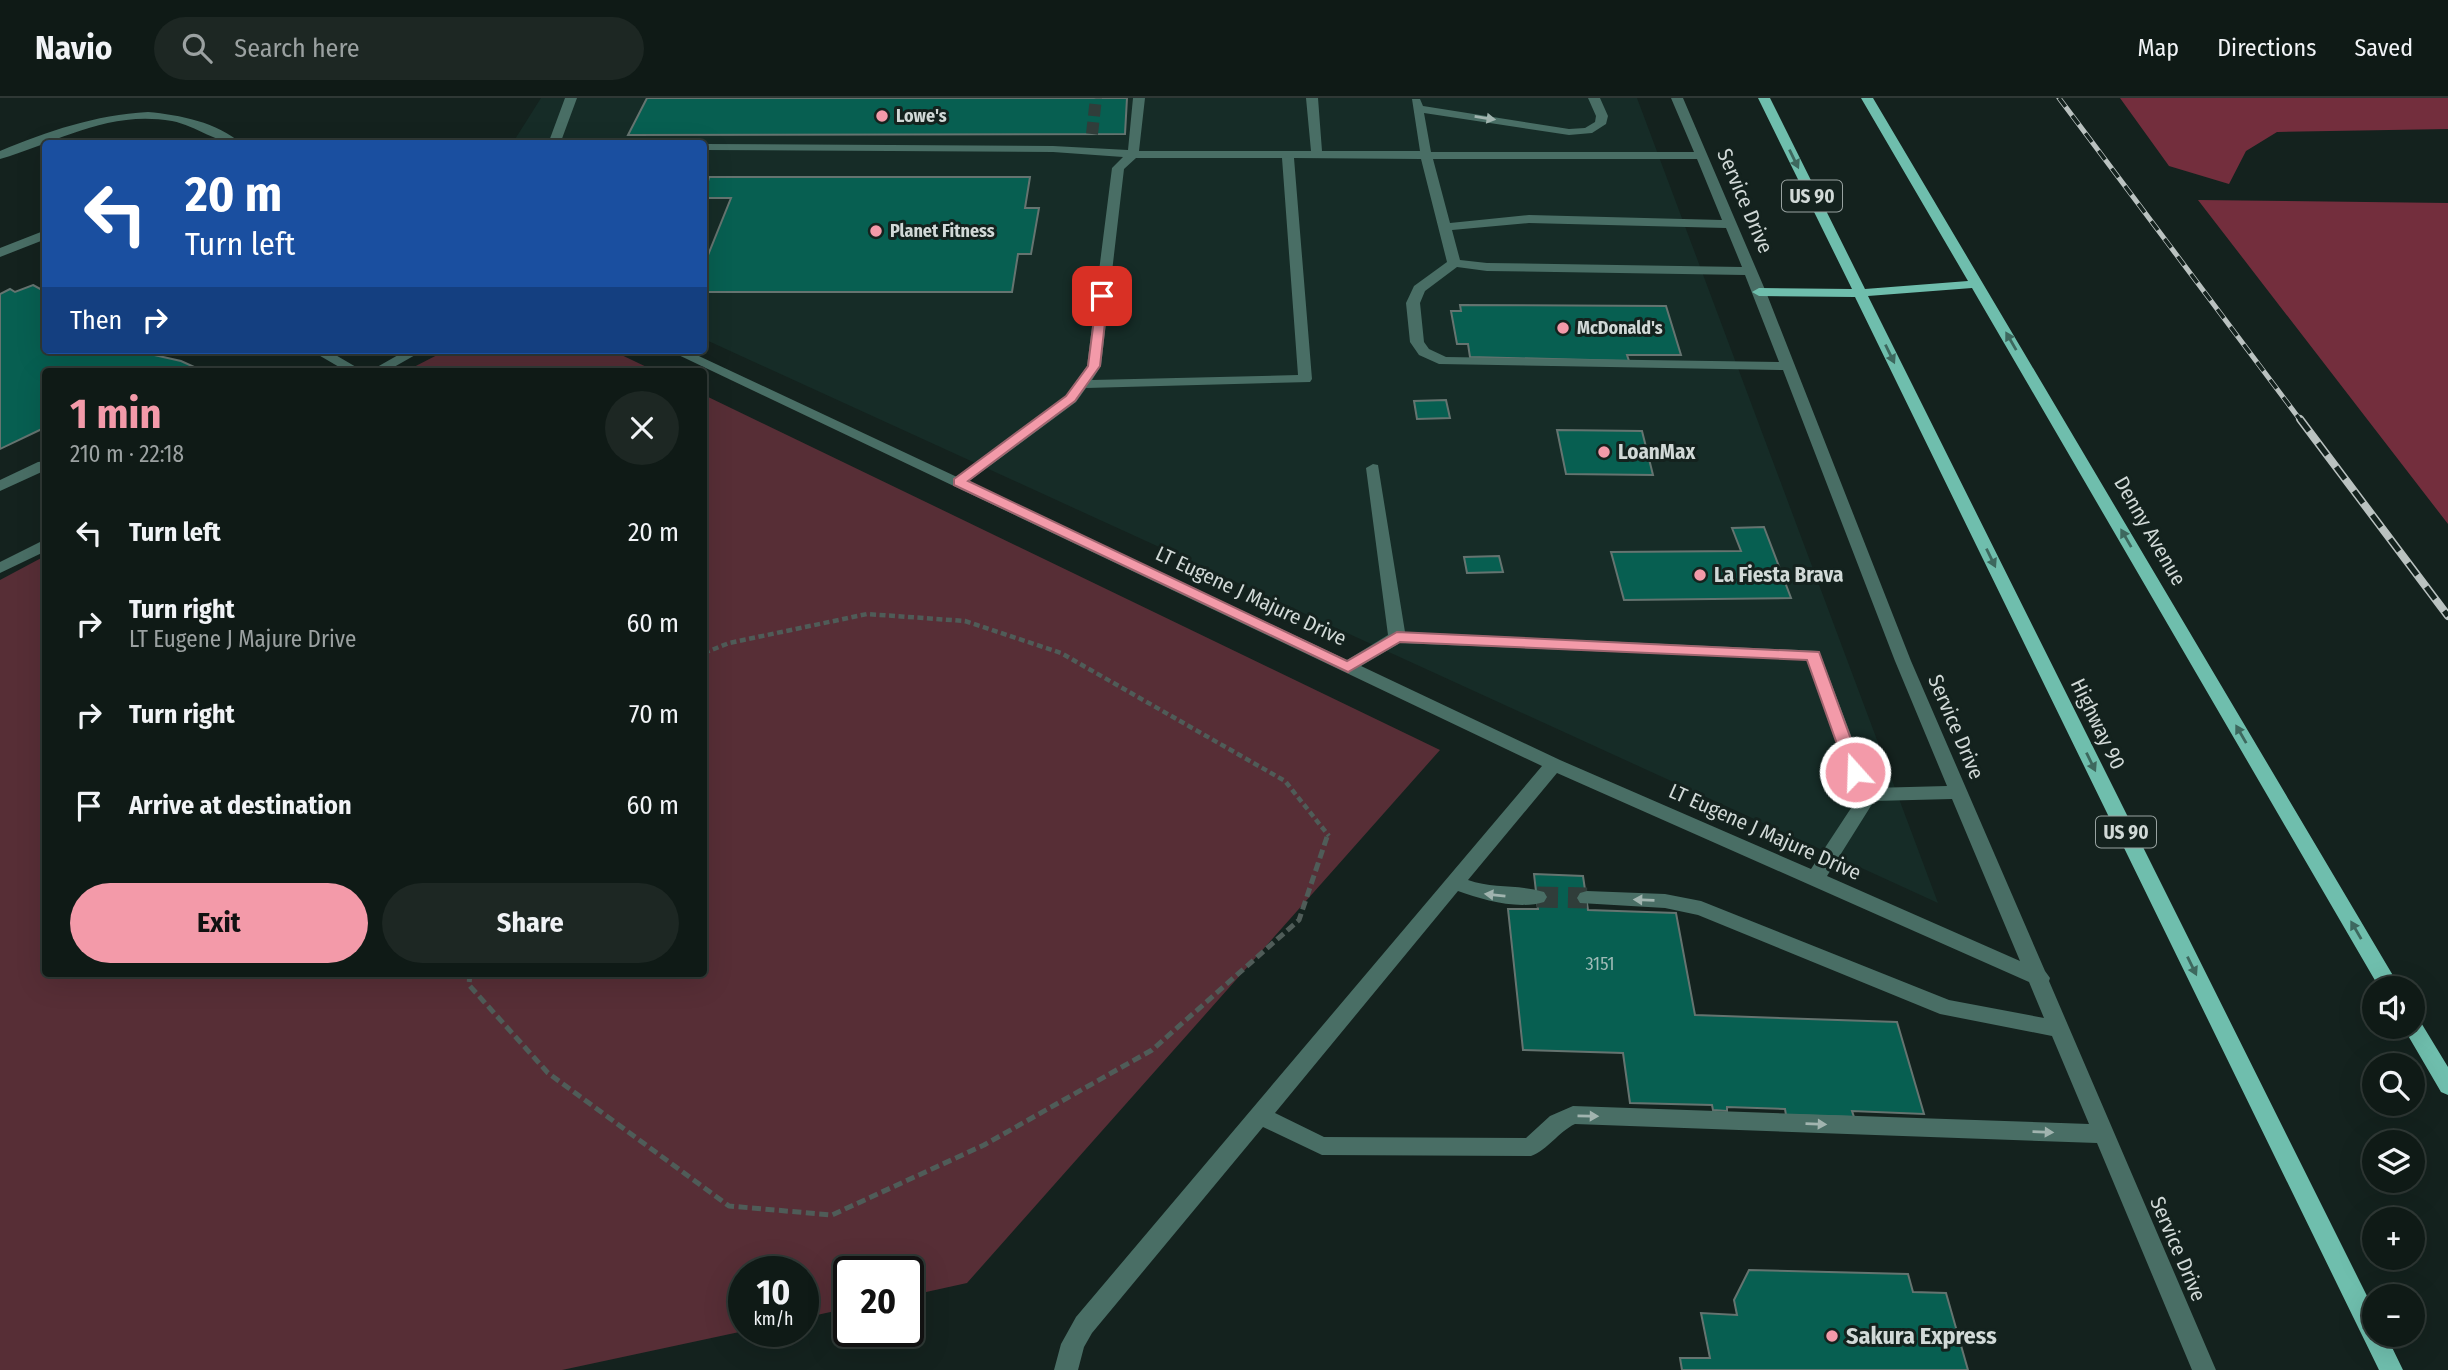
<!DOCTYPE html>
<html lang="en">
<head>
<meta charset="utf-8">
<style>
	body { margin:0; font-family:"Fira Sans Condensed",sans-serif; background:#1d2723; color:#f1f3f6; height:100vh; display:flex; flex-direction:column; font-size:26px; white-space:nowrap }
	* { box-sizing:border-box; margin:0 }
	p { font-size:23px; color:#9ba1a1 }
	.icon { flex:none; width:38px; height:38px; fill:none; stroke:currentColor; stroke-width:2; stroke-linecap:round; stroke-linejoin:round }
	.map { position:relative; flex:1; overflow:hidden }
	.details { position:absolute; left:42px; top:270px; width:665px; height:609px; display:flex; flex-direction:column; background:#0f1a16; border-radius:7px; box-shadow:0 7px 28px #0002,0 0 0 2px #2f3835 }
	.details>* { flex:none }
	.guide { position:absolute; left:42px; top:42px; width:665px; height:214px; border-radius:7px; box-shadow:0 7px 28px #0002,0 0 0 2px #2f3835; background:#1a4fa0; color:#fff; overflow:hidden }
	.tools { position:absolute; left:2362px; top:878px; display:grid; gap:14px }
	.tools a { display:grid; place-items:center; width:63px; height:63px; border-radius:50%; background:#0f1a16; box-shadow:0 7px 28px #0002,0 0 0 2px #2f3835; font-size:35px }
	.speed { position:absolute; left:728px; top:1158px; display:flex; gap:14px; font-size:35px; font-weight:700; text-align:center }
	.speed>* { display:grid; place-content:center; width:91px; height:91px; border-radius:50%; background:#0f1a16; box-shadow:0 7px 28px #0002,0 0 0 2px #2f3835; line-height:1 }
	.speed small { font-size:18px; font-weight:400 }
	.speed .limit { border:4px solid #111; border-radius:10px; background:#fff; color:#111 }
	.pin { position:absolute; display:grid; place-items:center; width:60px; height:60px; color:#fff; margin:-30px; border-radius:14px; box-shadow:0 4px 10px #0006 }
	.me { position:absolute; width:77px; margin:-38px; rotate:340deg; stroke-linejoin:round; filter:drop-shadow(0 0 5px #0008) }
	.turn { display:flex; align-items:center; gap:24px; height:147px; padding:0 28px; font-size:32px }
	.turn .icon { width:91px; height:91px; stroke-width:2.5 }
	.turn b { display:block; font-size:49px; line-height:60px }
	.then { display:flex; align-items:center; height:66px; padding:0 28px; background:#0003; gap:14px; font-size:26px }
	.round { display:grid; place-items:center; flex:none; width:74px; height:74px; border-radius:37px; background:#1d2723 }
	.headline { display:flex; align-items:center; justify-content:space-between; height:119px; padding:0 28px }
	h1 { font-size:42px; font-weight:700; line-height:52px; color:#f39aa9 }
	.button { display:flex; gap:14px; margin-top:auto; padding:14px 28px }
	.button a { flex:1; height:80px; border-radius:42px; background:#f39aa9; color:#111; font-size:28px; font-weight:700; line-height:80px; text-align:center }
	.button a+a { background:#1d2723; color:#f1f3f6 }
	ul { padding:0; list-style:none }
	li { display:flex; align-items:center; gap:21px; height:91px; padding:0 28px }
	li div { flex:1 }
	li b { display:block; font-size:26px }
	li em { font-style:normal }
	header { display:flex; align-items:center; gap:42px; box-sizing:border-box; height:98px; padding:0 35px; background:#0f1a16; border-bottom:2px solid #2f3835 }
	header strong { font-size:33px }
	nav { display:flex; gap:38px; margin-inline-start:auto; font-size:24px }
	.search { width:490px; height:63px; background:#1d2723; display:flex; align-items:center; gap:18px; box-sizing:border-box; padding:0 24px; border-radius:38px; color:#9ba1a1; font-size:26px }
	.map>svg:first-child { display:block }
	.built { fill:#162c27 }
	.green { fill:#572e36 }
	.forest { fill:#732e3d }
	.building { fill:#075f51; stroke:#657470; stroke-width:2 }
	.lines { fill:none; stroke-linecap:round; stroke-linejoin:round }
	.minor-tunnel-far1 { stroke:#303d3a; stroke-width:12; stroke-dasharray:12 6; stroke-linecap:butt }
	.minor-tunnel { stroke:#303d3a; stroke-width:21; stroke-dasharray:21 10; stroke-linecap:butt }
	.path-far1 { stroke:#4f5c58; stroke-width:4.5; stroke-dasharray:6 3.5; stroke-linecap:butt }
	.path { stroke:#4f5c58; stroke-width:5; stroke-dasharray:9 4.5; stroke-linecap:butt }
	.minor { fill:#496e65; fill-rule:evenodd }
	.major { fill:#6fbead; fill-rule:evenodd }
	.rail-far1-casing { stroke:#bac2c0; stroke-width:5 }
	.rail-casing { stroke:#bac2c0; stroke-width:8 }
	.rail-far1 { stroke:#14221e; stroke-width:3.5; stroke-dasharray:11; stroke-linecap:butt }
	.rail { stroke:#14221e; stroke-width:5; stroke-dasharray:15; stroke-linecap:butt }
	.oneway { fill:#a1b4af }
	.oneway2 { fill:#3d685e }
	.route { fill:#f39aa9; stroke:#9e646e; stroke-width:2 }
	.poi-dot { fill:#f39aa9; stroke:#14221e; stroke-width:2.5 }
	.labels { text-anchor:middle; stroke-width:6; stroke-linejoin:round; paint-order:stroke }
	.far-poi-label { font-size:18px; font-weight:bold; fill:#d1d9d7; stroke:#14221e; text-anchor:start }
	.number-label { font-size:18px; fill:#9ebab6 }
	.shield { fill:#14221e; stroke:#98a2a0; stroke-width:2 }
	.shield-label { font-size:19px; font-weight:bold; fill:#d1d9d7 }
	.street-label { font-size:21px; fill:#d1d9d7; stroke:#14221e }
	.poi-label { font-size:21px; font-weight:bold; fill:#d1d9d7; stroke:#14221e; text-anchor:start }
	.near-poi-label { font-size:24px; font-weight:bold; fill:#d1d9d7; stroke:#14221e; text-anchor:start }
</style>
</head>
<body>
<header>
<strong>Navio</strong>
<div class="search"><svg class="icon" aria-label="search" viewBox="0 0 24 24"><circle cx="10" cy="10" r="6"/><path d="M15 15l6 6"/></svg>Search here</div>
<nav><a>Map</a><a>Directions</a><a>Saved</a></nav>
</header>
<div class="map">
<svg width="2448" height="1272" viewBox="0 0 2448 1272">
	<rect width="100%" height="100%" fill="#14221e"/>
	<path class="built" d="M541 0H1637L1938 805 704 241V46H512Z"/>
	<path class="green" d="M447 252H611L655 273H406Z
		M704 297 1440 652 967 1185 908 1198V1174H849V1210L803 1220V1174H744V1233L562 1272H0V482L45 458 46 875H704Z"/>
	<path class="forest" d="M2120 0H2448V31L2277 34 2246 53 2229 86 2169 68Z
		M2198 102 2448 105V426Z"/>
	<path class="building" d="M647 0H1127L1125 36 628 37Z
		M709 79H1030L1025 110H1039L1031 156H1018L1012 194H704V167L731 100H704Z
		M33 187 46 194V252H166L154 257 181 263 203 273H46V329L0 351V196L10 191 15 194Z
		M1460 207 1666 208 1681 257H1627L1629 263 1470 259 1468 246H1457L1451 213H1461Z
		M1446 302 1450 320 1417 321 1414 303Z
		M1557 332 1642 333 1653 377 1566 376Z
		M1764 429 1791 500 1624 502 1611 454 1741 453 1732 430Z
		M1499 458 1503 474 1467 475 1464 459Z
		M1534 776 1583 778 1588 812 1676 815 1695 917 1897 924 1924 1016 1852 1013 1854 1019 1786 1017 1785 1011 1727 1009V1013L1713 1012 1712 1007 1630 1005 1623 955 1523 952 1508 811H1538Z
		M1749 1172 1908 1176 1913 1194 1946 1195 1968 1272H1682L1680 1260H1710L1701 1215 1737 1217 1734 1202Z"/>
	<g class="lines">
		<path class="minor-tunnel-far1" d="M1092 36 1096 0"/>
		<path class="minor-tunnel" d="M1537 799 1587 800"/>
		<path class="path-far1" d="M704 555 729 545 867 516 965 523 1061 555 1285 683 1329 738"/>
		<path class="path" d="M470 875 469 887 548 975 729 1108 832 1117 984 1047 1152 952 1299 822 1328 736"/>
		<path class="minor" d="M565 0H577L560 46H548Z
			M1133 0H1145L1139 53H1311L1306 0H1318L1322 53H1420L1412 1H1420L1423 8 1569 31 1585 30 1595 24 1596 18 1588 0H1600L1608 18 1606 26 1592 35 1569 37 1424 15 1431 54H1694L1671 0H1683L1766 194 1911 563 2045 873 2050 880 2049 883 2216 1272H2192L2097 1045 1575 1026C1558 1034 1548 1052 1531 1058L1322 1057 1263 1029 1092 1235 1084 1249 1078 1272H1054L1061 1246 1076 1219 1542 668 668 252H686L957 379 1066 298 1087 268 1112 70 1123 59 1053 54 704 52V46L1053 48 1128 52ZM1136 60H1282L1298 277 1092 282 1101 268 1124 71ZM1294 60 1421 61 1447 164 1414 188 1406 205 1410 244 1419 257 1439 266 1783 272 1895 563 1947 688 1871 690 1819 553 1405 534 1378 367 1373 366 1366 370 1388 537 1347 562 968 384 1076 304 1086 290 1310 284 1312 281ZM1433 61H1697L1722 122 1529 117 1450 125ZM1529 125 1726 130 1742 169 1487 165 1460 162 1452 132ZM1457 169 1487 173 1745 177 1779 264 1446 259 1429 251 1424 244 1420 205 1425 193ZM1400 545 1807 562 1857 701 1811 771 1560 662 1361 568ZM1557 675 2029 884 2044 920 1949 902 1701 803 1665 796 1587 793 1580 795 1577 800 1580 805 1665 810 1698 817 1940 916 2052 938 2089 1026 1573 1008 1550 1018 1526 1040 1324 1039 1275 1015 1458 793C1483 802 1518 812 1544 804L1547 799 1544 794C1519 786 1493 791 1468 782ZM1952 701 2020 863 1827 778 1874 703Z
			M148 14C180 17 217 24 242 46 217 46 197 28 172 23 107 12 59 44 0 61V53C48 33 95 17 148 14Z
			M46 132V141L0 159V150Z
			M310 252H327L363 273H346Z
			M407 252H424L387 273H370Z
			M46 363V372L0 393V382L38 364Z
			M46 441V453L0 475V464Z"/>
		<path class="major" d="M1758 0H1770L1865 191 1968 183 1861 0H1873L2401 891H2380L1972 190 1868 198 2375 1214V1237H2386L2403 1272H2379L1855 199 1759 198 1752 194 1759 190 1852 191Z
			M2413 921 2420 923 2448 969V997L2441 994 2403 929H2413Z"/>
		<defs>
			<path id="rail-far1" d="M2059 0 2301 323"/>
			<path id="rail" d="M2300 321 2448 518"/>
		</defs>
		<use href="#rail-far1" class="rail-far1-casing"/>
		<use href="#rail" class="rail-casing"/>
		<use href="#rail-far1" class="rail-far1"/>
		<use href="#rail" class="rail"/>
	</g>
	<defs><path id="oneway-solid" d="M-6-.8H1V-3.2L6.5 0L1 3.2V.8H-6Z" transform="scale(1.75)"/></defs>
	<g class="oneway">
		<use href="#oneway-solid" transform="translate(1485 20) rotate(9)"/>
		<use href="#oneway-solid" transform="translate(1495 797) rotate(-174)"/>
		<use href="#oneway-solid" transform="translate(1644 802) rotate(-178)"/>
		<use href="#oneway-solid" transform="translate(1588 1018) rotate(1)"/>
		<use href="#oneway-solid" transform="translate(1816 1026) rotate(2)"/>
		<use href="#oneway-solid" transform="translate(2043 1034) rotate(2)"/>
	</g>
	<g class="oneway2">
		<use href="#oneway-solid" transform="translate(1794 61) rotate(64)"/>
		<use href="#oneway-solid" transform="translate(2011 243) rotate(-120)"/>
		<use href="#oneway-solid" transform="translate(1890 256) rotate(64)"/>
		<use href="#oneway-solid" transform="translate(2126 440) rotate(-120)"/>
		<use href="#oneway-solid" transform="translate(1991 460) rotate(64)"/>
		<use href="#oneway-solid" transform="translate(2241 636) rotate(-120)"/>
		<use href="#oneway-solid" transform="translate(2091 664) rotate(64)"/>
		<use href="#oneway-solid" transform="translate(2356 832) rotate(-120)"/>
		<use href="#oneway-solid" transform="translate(2192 868) rotate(64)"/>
	</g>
	<path class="route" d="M1102 195 1108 198 1100 268 1075 303 968 383 1347 563 1397 534 1819 554 1863 674 1861 678 1855 680 1847 674 1807 562 1400 544 1348 574 954 387V381L1066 298 1088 268 1097 198Z"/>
	<g class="poi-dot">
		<circle cx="882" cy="18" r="7"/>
		<circle cx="876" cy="133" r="7"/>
		<circle cx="1563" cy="230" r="7"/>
		<circle cx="1604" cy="354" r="7"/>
		<circle cx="1700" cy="477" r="7"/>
		<circle cx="1832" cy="1238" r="7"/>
	</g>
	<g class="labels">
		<g class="far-poi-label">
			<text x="896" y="24">Lowe's</text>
			<text x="890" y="139">Planet Fitness</text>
			<text x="1577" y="236">McDonald's</text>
		</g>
		<g class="number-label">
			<text x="1600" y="872">3151</text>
		</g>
		<g class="shield">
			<rect x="1782" y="82.5" width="60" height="31" rx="5"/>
			<rect x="2096" y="718.5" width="60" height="31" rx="5"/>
		</g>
		<g class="shield-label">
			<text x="1812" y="105">US 90</text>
			<text x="2126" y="741">US 90</text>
		</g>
		<g class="street-label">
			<text transform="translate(1745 103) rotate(67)" y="7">Service Drive</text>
			<text transform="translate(2150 433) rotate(60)" y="7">Denny Avenue</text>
			<text transform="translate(1251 498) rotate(25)" y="7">LT Eugene J Majure Drive</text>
			<text transform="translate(2098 626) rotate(64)" y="7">Highway 90</text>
			<text transform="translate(1956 629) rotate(67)" y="7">Service Drive</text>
			<text transform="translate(1765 734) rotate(24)" y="7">LT Eugene J Majure Drive</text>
			<text transform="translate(2178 1151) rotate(67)" y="7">Service Drive</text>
		</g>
		<g class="poi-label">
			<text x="1618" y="361">LoanMax</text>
			<text x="1714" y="484">La Fiesta Brava</text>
		</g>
		<g class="near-poi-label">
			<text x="1846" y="1246">Sakura Express</text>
		</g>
	</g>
</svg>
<div class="tools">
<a><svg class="icon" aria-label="sound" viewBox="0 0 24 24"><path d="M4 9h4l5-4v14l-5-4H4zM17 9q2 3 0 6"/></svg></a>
<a><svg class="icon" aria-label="search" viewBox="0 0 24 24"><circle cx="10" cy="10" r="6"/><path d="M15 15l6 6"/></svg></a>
<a><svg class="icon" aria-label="layers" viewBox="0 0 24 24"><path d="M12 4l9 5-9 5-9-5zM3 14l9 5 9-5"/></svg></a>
<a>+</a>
<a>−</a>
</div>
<div class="speed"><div>10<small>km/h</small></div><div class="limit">20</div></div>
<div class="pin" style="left:1102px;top:198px;background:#d93025"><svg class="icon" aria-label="arrive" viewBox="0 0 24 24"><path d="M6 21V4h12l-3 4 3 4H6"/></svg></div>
<svg class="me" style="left:1855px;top:674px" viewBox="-20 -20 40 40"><circle r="17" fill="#f39aa9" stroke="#fff" stroke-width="3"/><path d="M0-11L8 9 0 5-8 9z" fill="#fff"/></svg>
<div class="guide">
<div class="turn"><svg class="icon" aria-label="left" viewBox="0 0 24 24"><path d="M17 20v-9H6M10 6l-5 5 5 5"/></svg><div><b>20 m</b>Turn left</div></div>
<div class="then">Then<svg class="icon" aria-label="right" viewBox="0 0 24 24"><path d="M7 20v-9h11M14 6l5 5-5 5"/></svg></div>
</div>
<section class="details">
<div class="headline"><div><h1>1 min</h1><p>210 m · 22:18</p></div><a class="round"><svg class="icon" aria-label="close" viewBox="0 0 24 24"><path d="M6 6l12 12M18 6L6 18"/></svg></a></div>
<ul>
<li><svg class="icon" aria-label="left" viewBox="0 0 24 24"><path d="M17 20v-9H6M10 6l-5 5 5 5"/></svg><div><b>Turn left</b></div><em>20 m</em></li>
<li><svg class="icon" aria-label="right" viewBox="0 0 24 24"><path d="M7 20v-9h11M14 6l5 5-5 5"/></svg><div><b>Turn right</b><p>LT Eugene J Majure Drive</p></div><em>60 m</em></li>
<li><svg class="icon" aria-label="right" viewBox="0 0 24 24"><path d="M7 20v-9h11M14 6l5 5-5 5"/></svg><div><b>Turn right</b></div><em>70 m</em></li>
<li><svg class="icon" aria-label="arrive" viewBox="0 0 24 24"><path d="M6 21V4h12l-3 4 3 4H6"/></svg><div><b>Arrive at destination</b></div><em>60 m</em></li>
</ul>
<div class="button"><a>Exit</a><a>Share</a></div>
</section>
</div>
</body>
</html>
